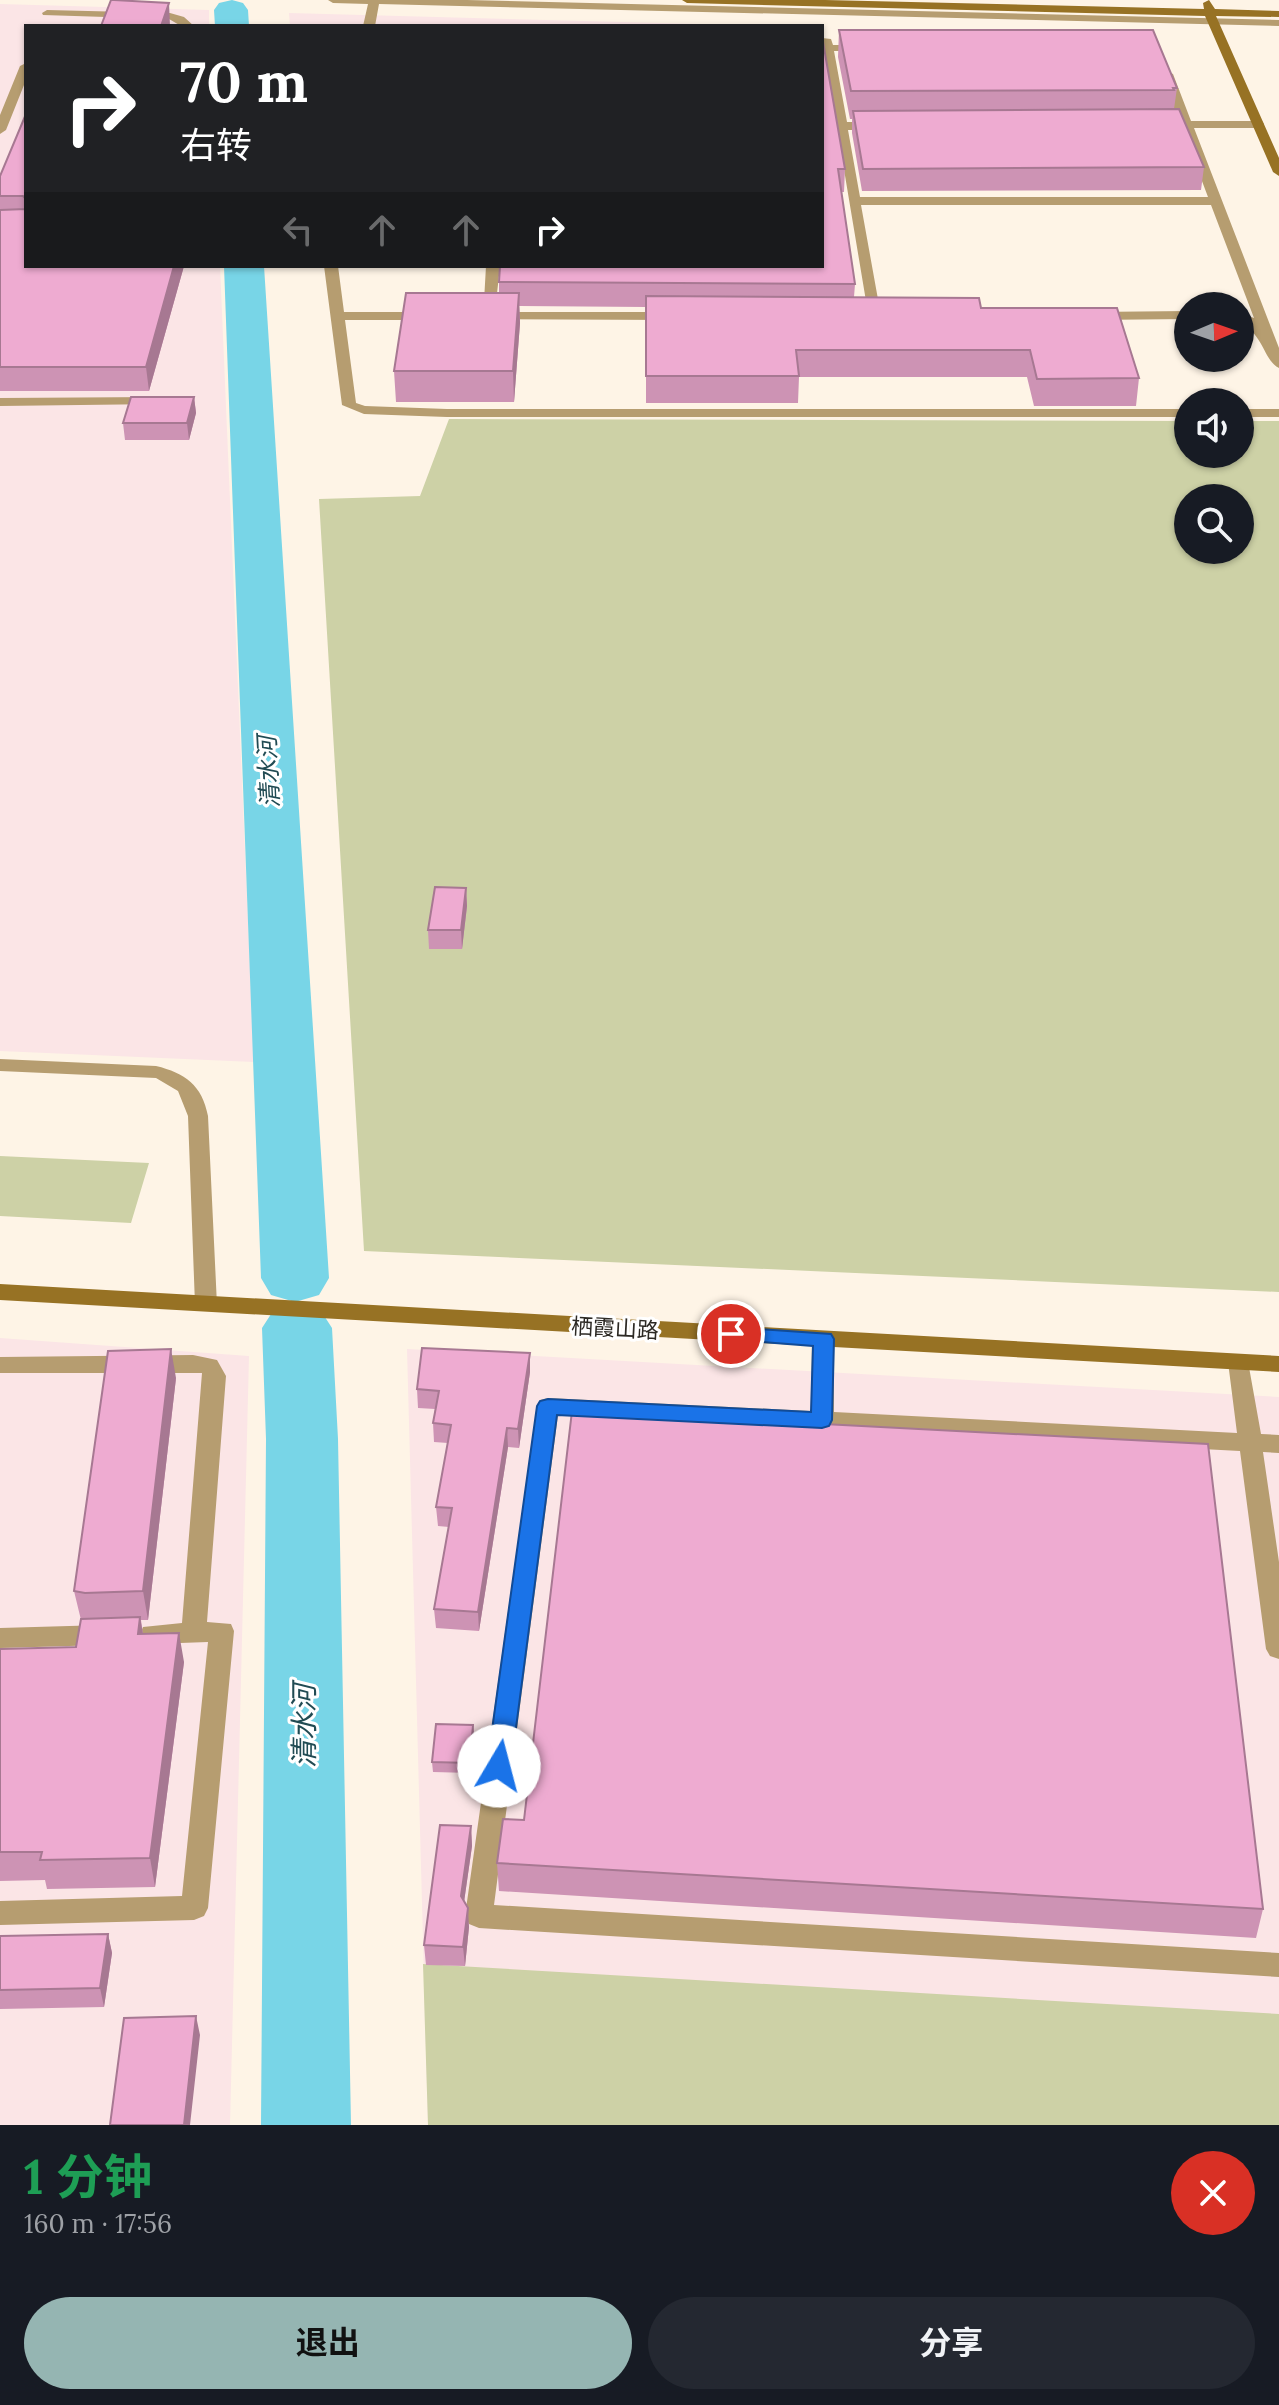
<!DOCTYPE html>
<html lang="zh">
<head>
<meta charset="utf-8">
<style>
	body { margin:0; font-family:Lora,"Noto Sans SC",serif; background:#242831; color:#f1f3f6; height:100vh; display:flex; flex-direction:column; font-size:30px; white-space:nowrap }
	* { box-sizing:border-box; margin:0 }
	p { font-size:26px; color:#9ea1a6 }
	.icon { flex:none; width:44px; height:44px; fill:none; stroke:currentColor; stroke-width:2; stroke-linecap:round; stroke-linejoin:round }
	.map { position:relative; height:2125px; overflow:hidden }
	.drawer { display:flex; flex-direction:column; background:#171b24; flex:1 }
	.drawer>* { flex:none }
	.banner { position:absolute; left:24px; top:24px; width:800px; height:244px; border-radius:0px; box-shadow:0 2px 6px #0004; background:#202124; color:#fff; overflow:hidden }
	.needle { width:52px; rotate:88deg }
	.buttons { position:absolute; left:1174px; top:292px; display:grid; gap:16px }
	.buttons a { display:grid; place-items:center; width:80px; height:80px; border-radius:50%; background:#171b24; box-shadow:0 2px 6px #0004; font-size:40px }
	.pin { position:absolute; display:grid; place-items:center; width:68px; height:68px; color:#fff; margin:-34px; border:4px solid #fff; border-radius:50%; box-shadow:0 2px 8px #0007 }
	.me { position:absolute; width:88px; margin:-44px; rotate:8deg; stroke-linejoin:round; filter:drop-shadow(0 0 6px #0008) }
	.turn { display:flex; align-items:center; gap:28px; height:168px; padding:0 24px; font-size:36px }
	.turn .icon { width:104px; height:104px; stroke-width:2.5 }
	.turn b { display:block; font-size:56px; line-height:68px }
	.lanes { display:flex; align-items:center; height:76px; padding:0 24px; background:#0003; justify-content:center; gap:40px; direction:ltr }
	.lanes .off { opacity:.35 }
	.round { display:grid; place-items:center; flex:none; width:84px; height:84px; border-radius:42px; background:#242831 }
	.overview { display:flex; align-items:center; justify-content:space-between; height:136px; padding:0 24px }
	h1 { font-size:48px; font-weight:700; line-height:60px; color:#1e9e55 }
	.button { display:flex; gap:16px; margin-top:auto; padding:16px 24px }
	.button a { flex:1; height:92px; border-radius:48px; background:#95b5b2; color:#111; font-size:32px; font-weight:700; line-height:92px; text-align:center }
	.button a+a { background:#242831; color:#f1f3f6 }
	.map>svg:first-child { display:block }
	.industrial { fill:#fbe5e6 }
	.green { fill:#cdd1a6; fill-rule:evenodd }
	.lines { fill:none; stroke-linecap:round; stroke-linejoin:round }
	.river { fill:#78d5e7; fill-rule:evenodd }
	.lane { fill:#b69d70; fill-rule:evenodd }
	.secondary { fill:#977224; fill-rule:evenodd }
	.wall { fill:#cd93b4 }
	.shaded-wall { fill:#a77892 }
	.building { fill:#eeabd1; stroke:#a77892; stroke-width:2 }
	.route { fill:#1a73e8; stroke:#114b97; stroke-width:2 }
	.labels { text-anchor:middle; stroke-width:6; stroke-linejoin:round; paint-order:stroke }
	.street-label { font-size:22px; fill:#2c2924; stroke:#fff }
	.water-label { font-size:24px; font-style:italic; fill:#214b53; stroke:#fff }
	.near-water-label { font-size:28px; font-style:italic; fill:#214b53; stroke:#fff }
</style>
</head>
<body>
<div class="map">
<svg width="1279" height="2125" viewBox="0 0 1279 2125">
	<rect width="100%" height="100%" fill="#fef4e6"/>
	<path class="industrial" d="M0 4 209 10V26H26V266H220L254 1062 0 1051Z
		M289 13 772 26H290Z
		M0 1338 249 1356 230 2125H0Z
		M407 1349 1279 1397V2125H428Z"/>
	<path class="green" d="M449 419 1188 421V454H1240V421H1279V1292L364 1251 319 499 420 496ZM1188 498H1240V550H1188Z
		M0 1156 149 1163 131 1223 0 1216Z
		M423 1964 1279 2014V2125H428Z"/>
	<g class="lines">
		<path class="river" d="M232 0 243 3 248 10 249 26H215L214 10 219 3Z
			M224 266H264L329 1278 319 1295 295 1302 271 1295 261 1278Z
			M297 1303 321 1311 332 1328 338 1439 351 2125H261L266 1439 262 1328 273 1311Z"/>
		<path class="lane" d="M328 0H467L1279 20V26L379 4 375 26H363L368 4 333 3Z
			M47 10 170 13 184 17 194 26H181L169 19 43 15 42 13Z
			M822 38 831 39 833 45H864L870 48 864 51H834L847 122H878L884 126 878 130H848L860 197H1208L1182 128 1168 125 1179 121 1161 74 1167 71 1173 74 1191 121H1262L1264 124 1258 128H1194L1279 348V368C1264 361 1264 335 1240 322V313L1254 318 1211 205H861L881 316 869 319Z
			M26 63V80L6 130 0 134V115L20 66Z
			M324 266H338L344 312H428L435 316 428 320H345L356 403 365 406 447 409H1188V417H447L364 414 342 405Z
			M486 266H500L495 312H672L679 316 672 320 483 319Z
			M1188 311V319L1092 320 1085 316 1092 312Z
			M156 397 163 401 161 404 0 406V398Z
			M1240 409H1279V417H1240Z
			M0 1059 156 1066C185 1073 202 1085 208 1116L217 1305 214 1311H198L195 1305 188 1116 178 1091 156 1078 0 1071Z
			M823 1331 831 1333 834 1339V1412L1237 1433 1228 1362 1231 1356H1247L1261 1434 1279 1435V1453L1263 1452 1279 1562V1659L1270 1656 1266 1649 1240 1451 558 1415 494 1905 1279 1953V1977L479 1928 469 1924 465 1916 537 1406 540 1400 548 1398 811 1411 812 1339 815 1333Z
			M193 1355 217 1360 226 1376 207 1622 231 1624 234 1631 208 1908 204 1916 194 1920 0 1925V1901L182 1896 208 1642 152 1644 143 1641 140 1634 143 1627 182 1623 202 1373H0V1357Z
			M104 1625 113 1628 116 1635 113 1642 104 1645 0 1648V1628Z"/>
		<path class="secondary" d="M682 0H825L1204 9 1203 3 1209 0 1215 9 1279 11V17L1216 16 1279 158V176L1273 172 1205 16 687 3Z
			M0 1284 1279 1356V1372L0 1300Z"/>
	</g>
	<path class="wall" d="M839 30 1177 88 1174 109 1204 167 1201 190 862 191 852 133V119H850L838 57Z
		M822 36 845 169 844 192H841L855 284 854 297 981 308 1139 378 1136 406H1034L1027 377H799L798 403H646V307L519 306 520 323 514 402H396L394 371 499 293V282Z
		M26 114V266H184L149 391H0V176Z
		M194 397 196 413 189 440H125L123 423Z
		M466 888 467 906 462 949H429L428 930Z
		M530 1372 519 1448 508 1447 479 1631 436 1628 434 1609 449 1527 438 1526 436 1507 448 1443 434 1442 433 1423 435 1409 418 1408 417 1389Z
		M176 1378 148 1620H141L143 1634 184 1662 155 1887 47 1889 45 1880 0 1881V1649L76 1647 81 1620 74 1591Z
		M473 1725 474 1736 471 1773 433 1772 432 1762Z
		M471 1826 472 1846 464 1902 469 1927 465 1966 426 1965 424 1945Z
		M497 1863 1263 1909 1256 1938 499 1891Z
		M108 1934 112 1953 104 2007 0 2009V1936Z"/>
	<path class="shaded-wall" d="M169 3 170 26H161Z
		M174 266H184L149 391 146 367Z
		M519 293 520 323 514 402 513 371Z
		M194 397 196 413 189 440 187 423Z
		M466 888 467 906 462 949 461 930Z
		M171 1349 176 1378 148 1620 143 1591Z
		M530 1353V1372L519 1448 518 1429Z
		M507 1428 508 1447 479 1631 478 1612Z
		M140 1617 145 1646 138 1634Z
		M179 1633 184 1662 155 1887 150 1858Z
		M473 1725 474 1736 471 1773 470 1763Z
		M471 1826 472 1846 462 1916 461 1896Z
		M468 1908 469 1927 465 1966 463 1947Z
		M108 1934 112 1953 104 2007 100 1988Z
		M196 2016 200 2035 190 2125H184Z"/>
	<path class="building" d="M111 0H114L169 3 161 26H101Z
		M839 30H1153L1177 88H1173L1174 90 851 91Z
		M822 36 845 169H838L855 284 499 282 500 266H822Z
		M1179 109 1204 167 863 169 853 111Z
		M26 114V266H174L146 367H0V210L25 209 26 199 23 196H0V176Z
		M406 293H519L513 371H394Z
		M646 296 979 298 981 308H1117L1139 378 1037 379 1030 350H796L799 376H646Z
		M131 397H194L187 423H123Z
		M435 887 466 888 461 930H428Z
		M422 1348 530 1353 518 1429 507 1428 478 1612 434 1609 452 1508 436 1507 451 1425 433 1423 439 1391 417 1389Z
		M171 1349 143 1591 85 1593 74 1591 108 1351Z
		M572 1411 1208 1444 1263 1909 497 1863 503 1819 524 1820Z
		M140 1617 138 1634 179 1633 150 1858 40 1860 42 1852H0V1649L76 1647 81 1619Z
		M436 1724 473 1725 470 1763 432 1762Z
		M440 1825 471 1826 461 1896 468 1908 463 1947 424 1945Z
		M108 1934 100 1988 0 1990V1936Z
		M196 2016 184 2125H110L124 2018Z"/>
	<path class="route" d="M731 1327 831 1334 834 1339 832 1420 829 1426 822 1428 557 1415 511 1766 508 1773 499 1776 491 1773 487 1766 537 1406 540 1401 548 1399 811 1412 813 1346 724 1339 721 1334 724 1329Z"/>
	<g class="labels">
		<g class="street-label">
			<text transform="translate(615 1328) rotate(3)" y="8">栖霞山路</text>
		</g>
		<g class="water-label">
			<text transform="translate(269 772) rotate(-93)" y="8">清水河</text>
		</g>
		<g class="near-water-label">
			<text transform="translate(304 1726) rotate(-90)" y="10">清水河</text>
		</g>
	</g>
</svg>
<div class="buttons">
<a><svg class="needle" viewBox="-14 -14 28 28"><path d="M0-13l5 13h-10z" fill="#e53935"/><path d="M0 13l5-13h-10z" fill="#9ea1a6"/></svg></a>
<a><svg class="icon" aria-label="sound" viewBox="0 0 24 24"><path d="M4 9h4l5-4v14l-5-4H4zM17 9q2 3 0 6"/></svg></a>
<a><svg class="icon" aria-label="search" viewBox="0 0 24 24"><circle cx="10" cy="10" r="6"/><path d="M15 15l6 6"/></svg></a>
</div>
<div class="pin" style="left:731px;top:1334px;background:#d93025"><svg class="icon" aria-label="arrive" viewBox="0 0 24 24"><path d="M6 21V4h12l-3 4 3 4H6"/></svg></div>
<svg class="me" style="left:499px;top:1766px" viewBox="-20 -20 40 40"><circle r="19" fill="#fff"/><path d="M0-13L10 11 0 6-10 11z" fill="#1a73e8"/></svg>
<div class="banner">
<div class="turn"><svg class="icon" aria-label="right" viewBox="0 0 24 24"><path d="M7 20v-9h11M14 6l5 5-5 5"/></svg><div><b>70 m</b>右转</div></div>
<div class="lanes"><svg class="icon off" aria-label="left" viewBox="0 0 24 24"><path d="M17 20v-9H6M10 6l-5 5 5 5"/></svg><svg class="icon off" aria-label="ahead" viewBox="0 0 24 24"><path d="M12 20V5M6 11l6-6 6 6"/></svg><svg class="icon off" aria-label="ahead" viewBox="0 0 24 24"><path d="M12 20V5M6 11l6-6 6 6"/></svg><svg class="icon" aria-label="right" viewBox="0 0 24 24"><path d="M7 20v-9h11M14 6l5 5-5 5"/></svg></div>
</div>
</div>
<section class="drawer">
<div class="overview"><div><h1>1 分钟</h1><p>160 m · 17:56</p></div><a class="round" style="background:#d93025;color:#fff"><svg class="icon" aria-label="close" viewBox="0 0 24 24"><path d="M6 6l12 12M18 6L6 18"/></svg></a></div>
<div class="button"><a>退出</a><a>分享</a></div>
</section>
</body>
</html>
